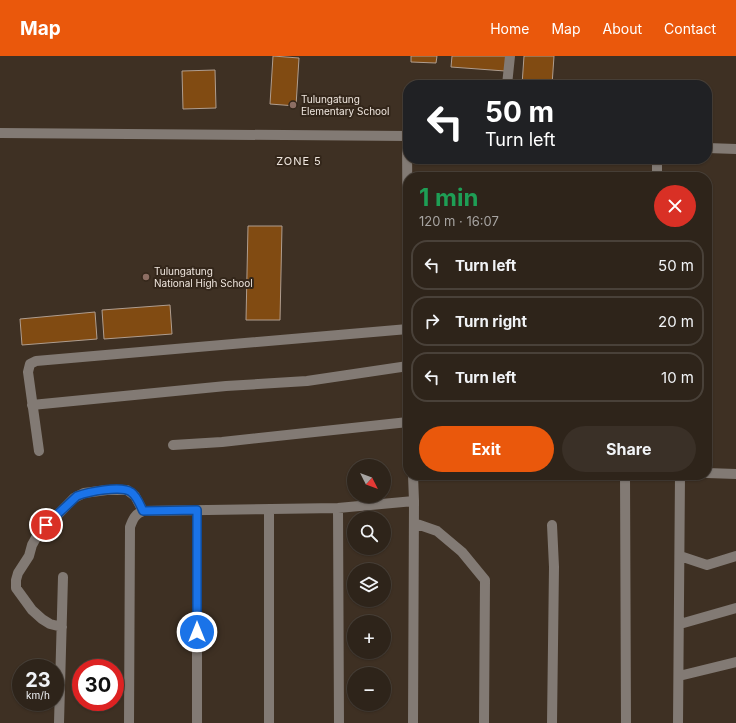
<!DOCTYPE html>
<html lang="en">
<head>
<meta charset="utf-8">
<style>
	body { margin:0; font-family:Inter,sans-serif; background:#3a3027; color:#f1f3f6; height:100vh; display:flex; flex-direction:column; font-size:15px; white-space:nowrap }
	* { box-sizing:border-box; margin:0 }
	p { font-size:13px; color:#a7a4a2 }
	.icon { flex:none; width:22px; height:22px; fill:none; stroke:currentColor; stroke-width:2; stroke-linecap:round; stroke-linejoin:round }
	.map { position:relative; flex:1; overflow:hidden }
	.details { position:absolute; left:403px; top:116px; width:309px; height:308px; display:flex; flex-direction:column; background:#2e241a; border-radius:16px; box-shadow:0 1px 3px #0004,0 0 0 1px #494139 }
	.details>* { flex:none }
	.hud { position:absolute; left:403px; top:24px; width:309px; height:84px; border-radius:16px; box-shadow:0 1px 3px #0004,0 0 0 1px #494139; background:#202124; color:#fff; overflow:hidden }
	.needle { width:26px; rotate:132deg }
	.controls { position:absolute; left:347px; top:403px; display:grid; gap:8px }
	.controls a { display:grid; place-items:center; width:44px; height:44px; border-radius:50%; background:#2e241a; box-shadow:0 1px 3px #0004,0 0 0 1px #494139; font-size:20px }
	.speed { position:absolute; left:12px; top:603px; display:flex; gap:8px; font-size:20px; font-weight:700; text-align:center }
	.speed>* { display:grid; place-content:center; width:52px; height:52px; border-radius:50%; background:#2e241a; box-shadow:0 1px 3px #0004,0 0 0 1px #494139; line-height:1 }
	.speed small { font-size:10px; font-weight:400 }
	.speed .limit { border:6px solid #d22; background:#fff; color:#111 }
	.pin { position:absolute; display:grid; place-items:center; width:34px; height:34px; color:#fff; margin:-17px; border:2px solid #fff; border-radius:50%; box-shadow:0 1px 4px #0007 }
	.me { position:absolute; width:44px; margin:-22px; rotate:0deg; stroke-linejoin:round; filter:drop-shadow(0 0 3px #0008) }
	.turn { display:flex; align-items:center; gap:14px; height:84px; padding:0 16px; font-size:18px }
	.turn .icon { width:52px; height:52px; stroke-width:2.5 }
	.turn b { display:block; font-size:28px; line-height:34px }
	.round { display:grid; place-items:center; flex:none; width:42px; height:42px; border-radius:21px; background:#3a3027 }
	.overview { display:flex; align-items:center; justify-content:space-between; height:68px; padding:0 16px }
	h1 { font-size:24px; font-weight:700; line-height:30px; color:#1e9e55 }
	.cta { display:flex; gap:8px; margin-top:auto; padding:8px 16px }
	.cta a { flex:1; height:46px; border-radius:24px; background:#ea580c; color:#fff; font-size:16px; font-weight:700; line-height:46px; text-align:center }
	.cta a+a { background:#3a3027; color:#f1f3f6 }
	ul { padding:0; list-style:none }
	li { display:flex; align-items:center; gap:12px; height:50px; margin:0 8px 6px; padding:0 8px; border:2px solid #494139; border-radius:16px }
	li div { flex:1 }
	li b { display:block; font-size:15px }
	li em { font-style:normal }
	header { display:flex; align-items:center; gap:24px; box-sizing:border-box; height:56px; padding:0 20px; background:#ea580c; color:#fff }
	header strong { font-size:19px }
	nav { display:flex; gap:22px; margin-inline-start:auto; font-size:14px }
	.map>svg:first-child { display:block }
	.building { fill:#814b12; stroke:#af9d8f }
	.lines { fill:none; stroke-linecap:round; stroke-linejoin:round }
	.minor { stroke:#827a74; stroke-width:10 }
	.route-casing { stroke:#114b97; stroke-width:10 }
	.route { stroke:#1a73e8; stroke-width:7 }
	.education-dot { fill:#8d6e63; stroke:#33261a; stroke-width:1.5 }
	.labels { text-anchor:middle; stroke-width:4; stroke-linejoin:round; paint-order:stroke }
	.poi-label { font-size:10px; fill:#f0e7df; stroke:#33261a; text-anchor:start }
	.neighbourhood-label { font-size:11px; letter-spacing:1px; fill:#f0e7df; stroke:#33261a }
</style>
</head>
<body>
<header>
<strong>Map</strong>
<nav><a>Home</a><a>Map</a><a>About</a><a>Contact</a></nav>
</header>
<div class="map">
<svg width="736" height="667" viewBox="0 0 736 667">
	<rect width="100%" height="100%" fill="#3e3023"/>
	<path class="building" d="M273 0 299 2 296 50 270 48Z
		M411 0H437L436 7 411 6Z
		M452 0H507L505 15 451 11Z
		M524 0H554L552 29H522Z
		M215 14 216 52 183 53 182 15Z
		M248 170H282L280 264H246Z
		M170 249 172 278 104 283 102 254Z
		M95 256 97 283 22 289 20 263Z"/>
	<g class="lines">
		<path class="minor" d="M507 29 510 0
			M0 77 408 80
			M407 80 408 277
			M707 92 736 93
			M657 103V121
			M32 349 226 330 307 325 408 310
			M173 389 222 386 408 366
			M39 395 28 316 30 308 36 305 408 273
			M707 417 736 418
			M413 419 414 445 413 667
			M625 419 626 667
			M338 452 339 667
			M269 454V667
			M414 467 437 475 462 496 485 524 484 667
			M552 469 554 511 552 667
			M680 500 707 509 736 500
			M680 568 736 552
			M62 571 50 568 42 563 32 554 16 532V524L18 517 29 500 32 489 37 480 74 442 84 437 107 434H127L135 440 143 455
			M679 620 736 606
			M59 667 63 521
			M129 667 130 471C133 463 135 458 143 455L338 452 414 445
			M197 667V454
			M678 667 680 419"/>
	</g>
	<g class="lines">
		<defs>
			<path id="route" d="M46 469 77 440C88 436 121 429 131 436 137 440 140 449 143 455L197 454V576"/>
		</defs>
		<use href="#route" class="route-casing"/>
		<use href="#route" class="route"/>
	</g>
	<g class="education-dot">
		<circle cx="293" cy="49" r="4"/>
		<circle cx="146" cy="221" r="4"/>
	</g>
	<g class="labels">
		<g class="poi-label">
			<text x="301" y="47">Tulungatung<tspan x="301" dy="12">Elementary School</tspan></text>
			<text x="154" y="219">Tulungatung<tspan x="154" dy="12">National High School</tspan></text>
		</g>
		<g class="neighbourhood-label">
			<text x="299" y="109">ZONE 5</text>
		</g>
	</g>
</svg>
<div class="controls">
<a><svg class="needle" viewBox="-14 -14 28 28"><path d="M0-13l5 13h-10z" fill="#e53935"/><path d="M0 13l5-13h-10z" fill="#a7a4a2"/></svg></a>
<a><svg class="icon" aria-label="search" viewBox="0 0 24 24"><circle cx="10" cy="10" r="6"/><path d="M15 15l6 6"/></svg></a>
<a><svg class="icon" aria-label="layers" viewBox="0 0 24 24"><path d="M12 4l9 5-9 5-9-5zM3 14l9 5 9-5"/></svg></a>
<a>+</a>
<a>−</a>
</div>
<div class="speed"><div>23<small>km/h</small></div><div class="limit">30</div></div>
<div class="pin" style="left:46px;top:469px;background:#d93025"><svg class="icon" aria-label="arrive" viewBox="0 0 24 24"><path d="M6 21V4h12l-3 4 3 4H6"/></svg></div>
<svg class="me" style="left:197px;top:576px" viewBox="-20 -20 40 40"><circle r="17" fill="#1a73e8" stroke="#fff" stroke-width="3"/><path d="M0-11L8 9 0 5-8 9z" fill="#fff"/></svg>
<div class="hud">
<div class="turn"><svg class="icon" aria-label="left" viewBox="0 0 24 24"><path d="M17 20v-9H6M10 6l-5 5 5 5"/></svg><div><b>50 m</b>Turn left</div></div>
</div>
<section class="details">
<div class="overview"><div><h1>1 min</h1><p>120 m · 16:07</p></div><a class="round" style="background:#d93025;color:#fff"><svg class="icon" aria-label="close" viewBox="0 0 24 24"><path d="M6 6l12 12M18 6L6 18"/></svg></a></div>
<ul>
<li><svg class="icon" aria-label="left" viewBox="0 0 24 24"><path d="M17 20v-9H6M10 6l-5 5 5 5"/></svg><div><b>Turn left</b></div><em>50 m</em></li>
<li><svg class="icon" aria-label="right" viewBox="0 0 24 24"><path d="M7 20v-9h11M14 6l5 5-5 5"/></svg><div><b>Turn right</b></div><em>20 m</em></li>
<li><svg class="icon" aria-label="left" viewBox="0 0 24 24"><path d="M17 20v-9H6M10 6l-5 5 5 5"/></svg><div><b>Turn left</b></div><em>10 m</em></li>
</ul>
<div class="cta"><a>Exit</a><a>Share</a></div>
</section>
</div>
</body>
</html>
